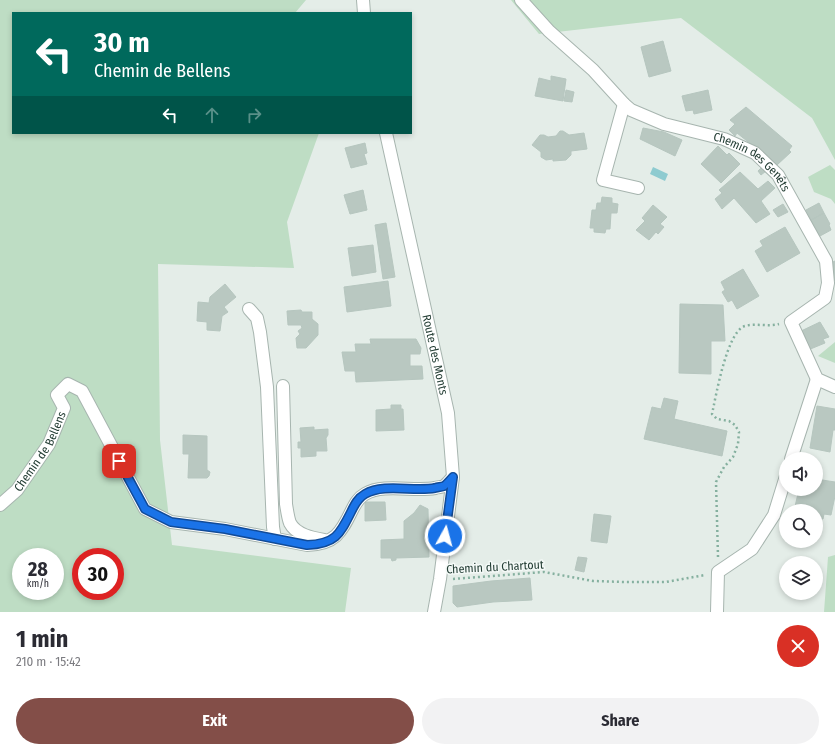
<!DOCTYPE html>
<html lang="en">
<head>
<meta charset="utf-8">
<style>
	body { margin:0; font-family:"Fira Sans Condensed",sans-serif; background:#f2f2f3; color:#2b2b33; height:100vh; display:flex; flex-direction:column; font-size:15px; white-space:nowrap }
	* { box-sizing:border-box; margin:0 }
	p { font-size:13px; color:#7c7c81 }
	.icon { flex:none; width:22px; height:22px; fill:none; stroke:currentColor; stroke-width:2; stroke-linecap:round; stroke-linejoin:round }
	.map { position:relative; height:612px; overflow:hidden }
	.panel { display:flex; flex-direction:column; background:#fff; flex:1 }
	.panel>* { flex:none }
	.guide { position:absolute; left:12px; top:12px; width:400px; height:122px; border-radius:0px; box-shadow:0 2px 6px #0003; background:#00695c; color:#fff; overflow:hidden }
	.buttons { position:absolute; left:779px; top:452px; display:grid; gap:8px }
	.buttons a { display:grid; place-items:center; width:44px; height:44px; border-radius:50%; background:#fff; box-shadow:0 2px 6px #0003; font-size:20px }
	.speed { position:absolute; left:12px; top:548px; display:flex; gap:8px; font-size:20px; font-weight:700; text-align:center }
	.speed>* { display:grid; place-content:center; width:52px; height:52px; border-radius:50%; background:#fff; box-shadow:0 2px 6px #0003; line-height:1 }
	.speed small { font-size:10px; font-weight:400 }
	.speed .limit { border:6px solid #d22; background:#fff; color:#111 }
	.pin { position:absolute; display:grid; place-items:center; width:34px; height:34px; color:#fff; margin:-17px; border-radius:8px; box-shadow:0 2px 6px #0006 }
	.me { position:absolute; width:44px; margin:-22px; rotate:7deg; stroke-linejoin:round; filter:drop-shadow(0 0 3px #0008) }
	.turn { display:flex; align-items:center; gap:14px; height:84px; padding:0 16px; font-size:18px }
	.turn .icon { width:52px; height:52px; stroke-width:2.5 }
	.turn b { display:block; font-size:28px; line-height:34px }
	.lanes { display:flex; align-items:center; height:38px; padding:0 16px; background:#0003; justify-content:center; gap:20px; direction:ltr }
	.lanes .off { opacity:.35 }
	.round { display:grid; place-items:center; flex:none; width:42px; height:42px; border-radius:21px; background:#f2f2f3 }
	.head { display:flex; align-items:center; justify-content:space-between; height:68px; padding:0 16px }
	h1 { font-size:24px; font-weight:700; line-height:30px }
	.action { display:flex; gap:8px; margin-top:auto; padding:8px 16px }
	.action a { flex:1; height:46px; border-radius:24px; background:#834e48; color:#fff; font-size:16px; font-weight:700; line-height:46px; text-align:center }
	.action a+a { background:#f2f2f3; color:#2b2b33 }
	.map>svg:first-child { display:block }
	.green { fill:#beddc4; fill-rule:evenodd }
	.water { fill:#8ecbd0 }
	.building { fill:#b9c8c1; stroke:#b6c6bf }
	.lines { fill:none; stroke-linecap:round; stroke-linejoin:round }
	.minor-casing { stroke:#a7b5af; stroke-width:14 }
	.path { stroke:#85b09f; stroke-width:2.5; stroke-dasharray:2 3; stroke-linecap:butt }
	.minor { stroke:#fff; stroke-width:12 }
	.route-casing { stroke:#114b97; stroke-width:10 }
	.route { stroke:#1a73e8; stroke-width:7 }
	.labels { text-anchor:middle; stroke-width:3; stroke-linejoin:round; paint-order:stroke }
	.street-label { font-size:12px; fill:#243e35; stroke:#f4f9f7 }
</style>
</head>
<body>
<div class="map">
<svg width="835" height="612" viewBox="0 0 835 612">
	<rect width="100%" height="100%" fill="#e4ede8"/>
	<path class="green" d="M0 0H306L295 13H13V133H319L287 222 294 268 158 264 160 440 172 545 351 568 345 612H0ZM21 557H55V591H21ZM81 557H115V591H81Z
		M511 0H835V160L812 118 681 18 539 34Z
		M830 165 835 170V204L831 199 814 192 808 177Z
		M835 342V363L818 356Z
		M835 555V612H824L828 557Z"/>
	<path class="water" d="M653 167 668 174 665 181 650 174Z"/>
	<path class="building" d="M663 41 671 71 649 77 641 47Z
		M551 76 566 79 563 101 535 96 539 78 551 81Z
		M566 90 574 92 572 102 564 101Z
		M708 90 712 110 694 114 693 110 686 111 682 96Z
		M746 107 792 146 789 150 791 152 777 165 737 133 735 136 729 130 735 124 730 120Z
		M643 128 664 132 682 140 675 156 640 139Z
		M560 131H563L569 135 584 133 587 149 571 151V155L566 160 553 161V159L546 160 541 157V152L532 145 540 135H544L548 137 556 136Z
		M365 143 367 153 364 154 367 164 351 168 345 148Z
		M718 146 727 155 729 153 740 164 721 183 701 164Z
		M762 167 766 171 761 175 758 171Z
		M740 172 758 189 768 181 775 188 761 201 770 214 756 223 734 198 722 209 715 199 722 193 719 190Z
		M363 190 367 210 350 214 344 195Z
		M602 197 612 198V203L618 204 617 213H611L610 229H606L605 233 594 232V228H590L592 210H596L597 203H601Z
		M819 203 824 213 811 220 806 210Z
		M783 204 788 212 778 217 773 210Z
		M653 205 667 217 660 224 664 227 658 234 656 232 649 240 636 230 645 221 642 218Z
		M824 213 830 224 829 225 831 230 820 236 811 220Z
		M386 223 395 277 383 279 375 225Z
		M785 227 800 253 767 272 755 251 763 246 760 241Z
		M373 245 376 272 352 276 348 248Z
		M835 261V281L828 264Z
		M743 269 759 296 737 309 732 300 728 302 722 292 725 290 721 282Z
		M388 281 391 306 347 312 344 287Z
		M225 284 236 297 224 307 228 312 222 316 220 331 207 330V322L197 321 198 302 209 303 210 297Z
		M680 304 723 305 725 341H711V374L679 373Z
		M301 310 302 312H312V319L318 324V335L306 348H297L296 338 300 334 298 331 302 328 301 325H288L287 311Z
		M820 322 829 337 823 339 825 343 808 350 799 332Z
		M370 339H416L421 348 420 354H410V366H422L423 379 356 382 355 371H345L342 352H356L355 344H371Z
		M664 398 678 401 674 419 727 431 722 456 644 439 652 407 661 409Z
		M391 405H401V409H403L404 430 376 431V410L391 409Z
		M817 406 835 409V430H833L830 452 810 448Z
		M314 427V430L328 429V435L326 438 327 451H316V456L301 457V448H298V442H301L300 428Z
		M183 435 207 436V470L210 472 209 476 207 478H188L189 454H183Z
		M816 479 835 482V496L831 515 824 514 823 519 816 518V511H794L799 489H816Z
		M365 502H385L386 520 365 521Z
		M420 505 428 509 429 557 396 558V560L392 561 391 558H381V540L404 539V521L414 513Z
		M594 514 611 516 607 543 591 541Z
		M578 557 587 558 584 572 575 570Z
		M530 578 532 600 493 602 457 607 453 603V586L491 581Z"/>
	<g class="lines">
		<defs>
			<g id="minor">
				<path d="M363 0 364 13"/>
				<path id="s1" d="M521 0 549 31 593 70 624 104 631 110 664 124 724 139 755 153 778 175 826 261 828 283 825 298 791 322 817 379 835 387"/>
				<path d="M624 104 603 180 638 188"/>
				<path id="s2" d="M386 133 448 413 453 477 440 579 434 612"/>
				<path d="M249 309 257 318 260 332 267 387 273 527 275 539"/>
				<path d="M283 386 286 504C287 510 288 518 290 523 296 535 313 538 324 540"/>
				<path d="M791 459 817 379"/>
				<path id="s3" d="M0 505 17 490 49 444 64 408 57 395 68 384 82 391 145 509 171 522 225 529 307 545C335 544 341 533 352 510 355 504 358 498 365 494 384 483 414 492 435 488 438 487 442 487 444 486 447 484 450 480 453 477"/>
				<path d="M717 612 718 572 752 549 774 515 786 476"/>
			</g>
		</defs>
		<use href="#minor" class="minor-casing"/>
		<path class="path" d="M718 557 716 482 724 467 733 457 738 444 739 432 735 425 729 421 717 419 712 414C716 396 727 331 745 326 756 323 768 327 779 324
			M453 579 544 572 593 581 625 582H666L705 575"/>
		<use href="#minor" class="minor"/>
	</g>
	<g class="lines">
		<defs>
			<path id="route" d="M119 461 145 509 171 522 225 529 307 545C336 544 340 534 352 510 355 504 358 498 365 494 384 483 414 492 435 488 438 487 442 487 444 486 447 484 450 480 453 477L445 536"/>
		</defs>
		<use href="#route" class="route-casing"/>
		<use href="#route" class="route"/>
	</g>
	<g class="labels">
		<g class="street-label">
			<text dy="4" stroke="none"><textPath href="#s1" startOffset="290">Chemin des Genêts</textPath></text>
			<text dy="4" stroke="none"><textPath href="#s2" startOffset="227">Route des Monts</textPath></text>
			<text dy="4" stroke="none"><textPath href="#s3" startOffset="68">Chemin de Bellens</textPath></text>
			<text transform="translate(495 567) rotate(-3)" y="4">Chemin du Chartout</text>
		</g>
	</g>
</svg>
<div class="buttons">
<a><svg class="icon" aria-label="sound" viewBox="0 0 24 24"><path d="M4 9h4l5-4v14l-5-4H4zM17 9q2 3 0 6"/></svg></a>
<a><svg class="icon" aria-label="search" viewBox="0 0 24 24"><circle cx="10" cy="10" r="6"/><path d="M15 15l6 6"/></svg></a>
<a><svg class="icon" aria-label="layers" viewBox="0 0 24 24"><path d="M12 4l9 5-9 5-9-5zM3 14l9 5 9-5"/></svg></a>
</div>
<div class="speed"><div>28<small>km/h</small></div><div class="limit">30</div></div>
<div class="pin" style="left:119px;top:461px;background:#d93025"><svg class="icon" aria-label="arrive" viewBox="0 0 24 24"><path d="M6 21V4h12l-3 4 3 4H6"/></svg></div>
<svg class="me" style="left:445px;top:536px" viewBox="-20 -20 40 40"><circle r="17" fill="#1a73e8" stroke="#fff" stroke-width="3"/><path d="M0-11L8 9 0 5-8 9z" fill="#fff"/></svg>
<div class="guide">
<div class="turn"><svg class="icon" aria-label="left" viewBox="0 0 24 24"><path d="M17 20v-9H6M10 6l-5 5 5 5"/></svg><div><b>30 m</b>Chemin de Bellens</div></div>
<div class="lanes"><svg class="icon" aria-label="left" viewBox="0 0 24 24"><path d="M17 20v-9H6M10 6l-5 5 5 5"/></svg><svg class="icon off" aria-label="ahead" viewBox="0 0 24 24"><path d="M12 20V5M6 11l6-6 6 6"/></svg><svg class="icon off" aria-label="right" viewBox="0 0 24 24"><path d="M7 20v-9h11M14 6l5 5-5 5"/></svg></div>
</div>
</div>
<section class="panel">
<div class="head"><div><h1>1 min</h1><p>210 m · 15:42</p></div><a class="round" style="background:#d93025;color:#fff"><svg class="icon" aria-label="close" viewBox="0 0 24 24"><path d="M6 6l12 12M18 6L6 18"/></svg></a></div>
<div class="action"><a>Exit</a><a>Share</a></div>
</section>
</body>
</html>
